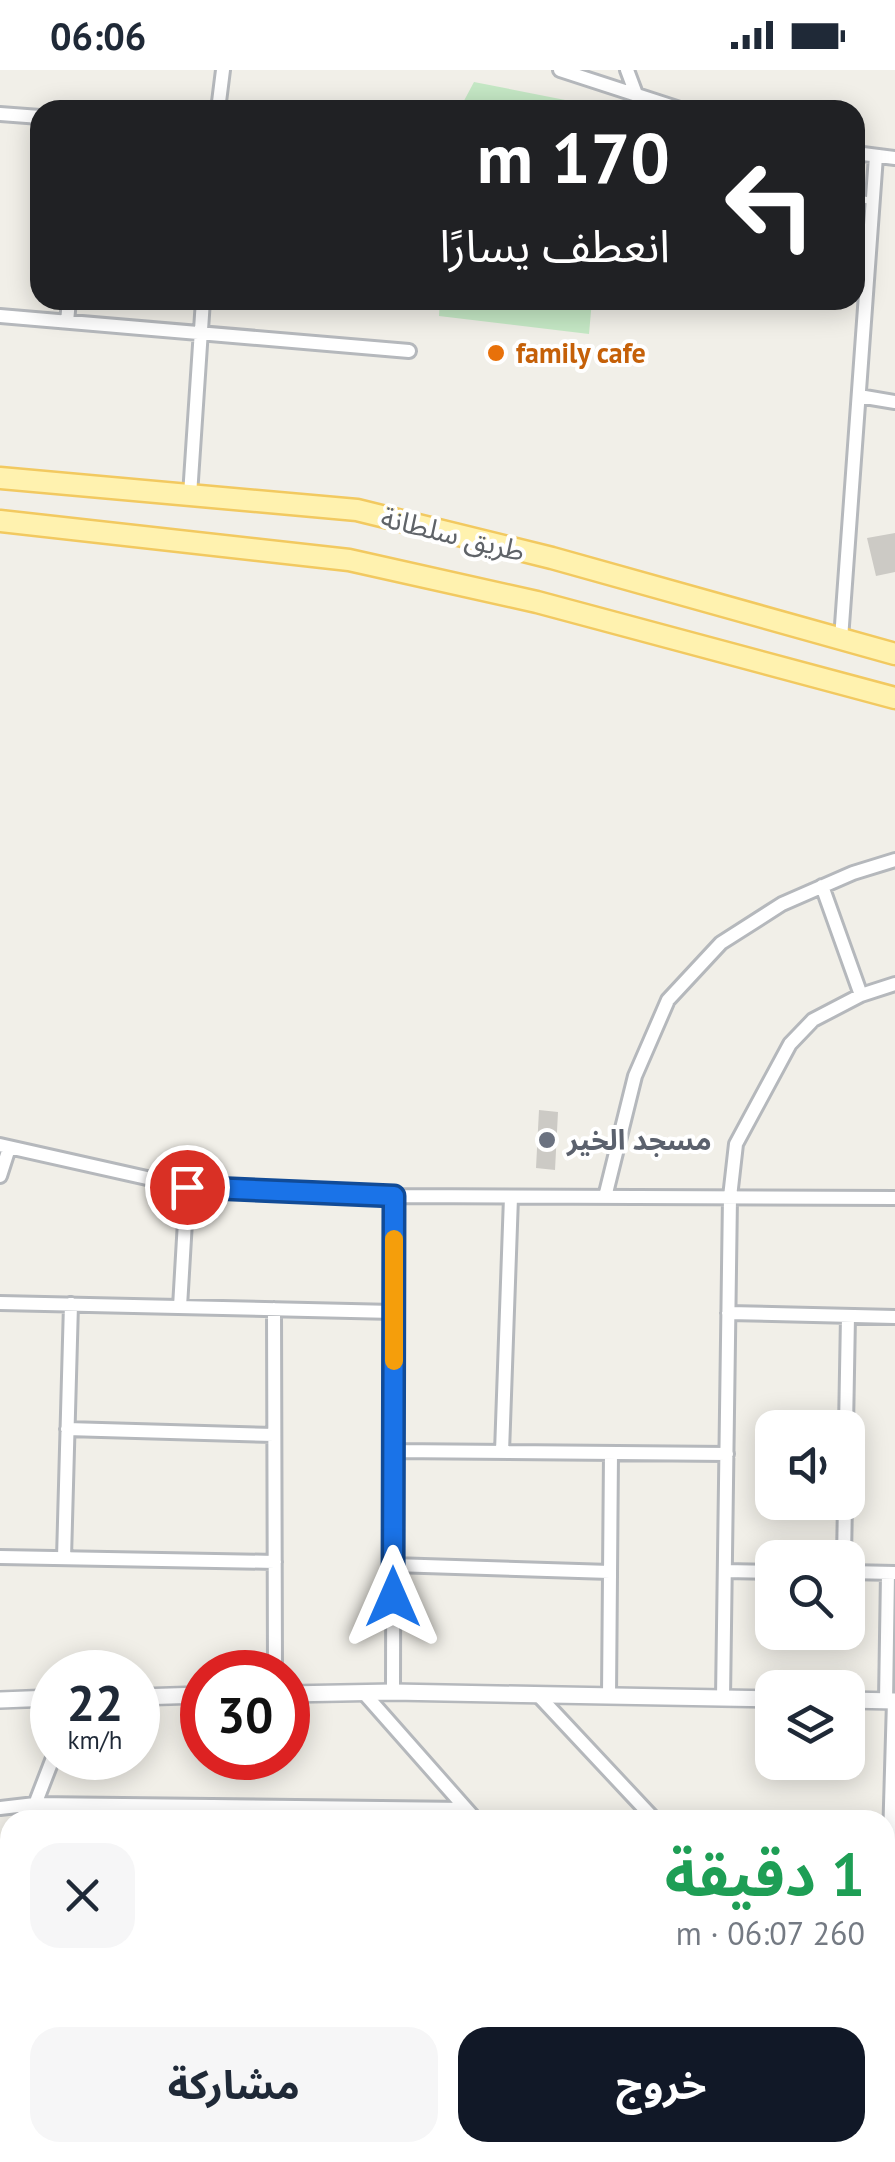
<!DOCTYPE html>
<html lang="ar">
<head>
<meta charset="utf-8">
<style>
	body { margin:0; font-family:"PT Sans","Noto Sans Arabic",sans-serif; background:#f6f6f7; color:#1f2937; direction:rtl; height:100vh; display:flex; flex-direction:column; font-size:38px; white-space:nowrap }
	* { box-sizing:border-box; margin:0 }
	p { font-size:32px; color:#747a83 }
	.icon { flex:none; width:55px; height:55px; fill:none; stroke:currentColor; stroke-width:2; stroke-linecap:round; stroke-linejoin:round }
	.map { position:relative; flex:1; overflow:hidden; direction:ltr }
	.panel { position:absolute; left:0px; top:1740px; width:895px; height:352px; display:flex; flex-direction:column; background:#fff; border-radius:30px 30px 0 0; box-shadow:0 5px 25px #0003; direction:rtl }
	.panel>* { flex:none }
	.guide { position:absolute; left:30px; top:30px; width:835px; height:210px; border-radius:30px; box-shadow:0 5px 25px #0003; direction:rtl; background:#202124; color:#fff; overflow:hidden }
	.fabs { position:absolute; left:755px; top:1340px; display:grid; gap:20px }
	.fabs a { display:grid; place-items:center; width:110px; height:110px; border-radius:20px; background:#fff; box-shadow:0 5px 25px #0003; font-size:50px }
	.speed { position:absolute; left:30px; top:1580px; display:flex; gap:20px; font-size:50px; font-weight:700; text-align:center }
	.speed>* { display:grid; place-content:center; width:130px; height:130px; border-radius:50%; background:#fff; box-shadow:0 5px 25px #0003; line-height:1 }
	.speed small { font-size:25px; font-weight:400 }
	.speed .limit { border:15px solid #d22; background:#fff; color:#111 }
	.pin { position:absolute; display:grid; place-items:center; width:85px; height:85px; color:#fff; margin:-42px; border:5px solid #fff; border-radius:50%; box-shadow:0 2px 10px #0007 }
	.me { position:absolute; width:110px; margin:-55px; rotate:0deg; stroke-linejoin:round; filter:drop-shadow(0 0 8px #0008) }
	.turn { display:flex; align-items:center; gap:35px; height:210px; padding:0 30px; font-size:45px }
	.turn .icon { width:130px; height:130px; stroke-width:2.5 }
	.turn b { display:block; font-size:70px; line-height:85px }
	.round { display:grid; place-items:center; flex:none; width:105px; height:105px; border-radius:30px; background:#f6f6f7 }
	.head { display:flex; align-items:center; justify-content:space-between; height:170px; padding:0 30px }
	h1 { font-size:60px; font-weight:700; line-height:75px; color:#1e9e55 }
	.cta { display:flex; gap:20px; margin-top:auto; padding:20px 30px }
	.cta a { flex:1; height:115px; border-radius:30px; background:#111827; color:#fff; font-size:40px; font-weight:700; line-height:115px; text-align:center }
	.cta a+a { background:#f6f6f7; color:#1f2937 }
	.status { display:flex; justify-content:space-between; align-items:center; height:70px; padding:0 50px; background:#fff; direction:ltr }
	.status svg { height:28px; fill:currentColor }
	.map>svg:first-child { display:block }
	.green { fill:#c5e8c5 }
	.building { fill:#cccac5 }
	.lines { fill:none; stroke-linecap:round; stroke-linejoin:round }
	.service-casing { stroke:#b5b8bc; stroke-width:11 }
	.minor-casing { stroke:#b5b8bc; stroke-width:18 }
	.tertiary-casing { stroke:#b5b8bc; stroke-width:20 }
	.primary-casing { stroke:#f2c960; stroke-width:25 }
	.service { stroke:#fff; stroke-width:6 }
	.minor { stroke:#fff; stroke-width:12 }
	.tertiary { stroke:#fff; stroke-width:15 }
	.primary { stroke:#fff2af; stroke-width:20 }
	.route-casing { stroke:#114b97; stroke-width:25 }
	.route { stroke:#1a73e8; stroke-width:18 }
	.slow { stroke:#f59e0b; stroke-width:18 }
	.food-dot { fill:#e8710a; stroke:#fff; stroke-width:4 }
	.worship-dot { fill:#6b7280; stroke:#fff; stroke-width:4 }
	.labels { text-anchor:middle; stroke-width:8; stroke-linejoin:round; paint-order:stroke }
	.food-label { font-size:28px; font-weight:bold; fill:#c56008; stroke:#fff; text-anchor:start }
	.street-label { font-size:28px; fill:#5f6368; stroke:#fff }
	.worship-label { font-size:28px; font-weight:bold; fill:#5b616d; stroke:#fff; text-anchor:start }
</style>
</head>
<body>
<div class="status"><b>06:06</b><svg viewBox="0 0 49 12"><path d="M0 12V9h3v3zM5 12V6h3v6zM10 12V3h3v9zM15 12V0h3v12zM26 1h20v11H26zM47 4h2v5h-2z"/></svg></div>
<div class="map">
<svg width="895" height="2092" viewBox="0 0 895 2092">
	<rect width="100%" height="100%" fill="#f1efe8"/>
	<path class="green" d="M474 12 611 39V40H459Z
		M440 230H592L589 264 439 246Z"/>
	<path class="building" d="M895 463V502L876 506 867 468Z
		M539 1040 558 1042 555 1100 536 1098Z"/>
	<g class="lines">
		<defs>
			<path id="service" d="M855 128 872 131"/>
			<path id="minor" d="M560 0 683 40
				M627 0 636 24
				M218 40 223 0
				M0 44 40 47
				M855 83 895 88
				M0 246 409 281
				M67 252 69 230
				M859 326 895 332
				M190 425 203 230
				M841 569 876 86
				M822 816 861 925
				M0 1075 187 1117 394 1126 895 1128
				M0 1106 9 1078
				M605 1127 635 1006 668 930 721 873 782 834 853 803 895 790
				M0 1233 394 1242
				M180 1237 187 1117
				M274 1239 275 1602
				M728 1243 895 1247
				M846 1358 848 1246
				M67 1359 274 1365
				M393 1381 727 1384
				M502 1382 511 1127
				M0 1487 275 1492
				M64 1488 71 1234
				M844 1488 845 1432
				M393 1495 610 1502
				M725 1501 772 1502
				M848 1502 895 1503
				M363 1622 476 1750
				M393 1622 394 1126
				M537 1624 655 1750
				M609 1626 611 1383
				M723 1628 730 1127 736 1074 790 974 813 950 861 925 895 914
				M886 1631 888 1503
				M0 1738 35 1734 466 1739
				M29 1750 53 1688
				M152 1750 157 1736
				M889 1804 894 1631
				M0 1828 10 1801
				M885 1944 895 1943
				M885 1965 895 2011
				M885 2063 895 2060
				M607 2082 611 2092
				M51 2092 52 2082
				M172 2092 174 2082
				M208 2092 224 2082
				M449 2092 466 2082
				M784 2092 817 2082"/>
			<path id="tertiary" d="M288 1624 393 1622 772 1629
				M138 1627 202 1625
				M0 1630 52 1628
				M848 1630 895 1631"/>
			<path id="primary" d="M0 408 357 440 552 488 895 584
				M0 451 349 490 537 532 895 628"/>
		</defs>
		<use href="#service" class="service-casing"/>
		<use href="#minor" class="minor-casing"/>
		<use href="#tertiary" class="tertiary-casing"/>
		<use href="#primary" class="primary-casing"/>
		<use href="#service" class="service"/>
		<use href="#minor" class="minor"/>
		<use href="#tertiary" class="tertiary"/>
		<use href="#primary" class="primary"/>
	</g>
	<g class="lines">
		<defs>
			<path id="route" d="M187 1117 394 1126 393 1527"/>
		</defs>
		<use href="#route" class="route-casing"/>
		<use href="#route" class="route"/>
		<path class="slow" d="M394 1169V1291"/>
	</g>
	<circle class="food-dot" cx="496" cy="283" r="10"/>
	<circle class="worship-dot" cx="547" cy="1070" r="10"/>
	<g class="labels">
		<g class="food-label">
			<text x="516" y="293">family cafe</text>
		</g>
		<g class="street-label">
			<text transform="translate(453 464) rotate(14)" y="10">طريق سلطانة</text>
		</g>
		<g class="worship-label">
			<text x="567" y="1080">مسجد الخير</text>
		</g>
	</g>
</svg>
<div class="fabs">
<a><svg class="icon" aria-label="sound" viewBox="0 0 24 24"><path d="M4 9h4l5-4v14l-5-4H4zM17 9q2 3 0 6"/></svg></a>
<a><svg class="icon" aria-label="search" viewBox="0 0 24 24"><circle cx="10" cy="10" r="6"/><path d="M15 15l6 6"/></svg></a>
<a><svg class="icon" aria-label="layers" viewBox="0 0 24 24"><path d="M12 4l9 5-9 5-9-5zM3 14l9 5 9-5"/></svg></a>
</div>
<div class="speed"><div>22<small>km/h</small></div><div class="limit">30</div></div>
<div class="pin" style="left:187px;top:1117px;background:#d93025"><svg class="icon" aria-label="arrive" viewBox="0 0 24 24"><path d="M6 21V4h12l-3 4 3 4H6"/></svg></div>
<svg class="me" style="left:393px;top:1527px" viewBox="-20 -20 40 40"><path d="M0-17L14 15 0 8-14 15z" fill="#1a73e8" stroke="#fff" stroke-width="4"/></svg>
<div class="guide">
<div class="turn"><svg class="icon" aria-label="left" viewBox="0 0 24 24"><path d="M17 20v-9H6M10 6l-5 5 5 5"/></svg><div><b>170 m</b>انعطف يسارًا</div></div>
</div>
<section class="panel">
<div class="head"><div><h1>1 دقيقة</h1><p>260 m · 06:07</p></div><a class="round"><svg class="icon" aria-label="close" viewBox="0 0 24 24"><path d="M6 6l12 12M18 6L6 18"/></svg></a></div>
<div class="cta"><a>خروج</a><a>مشاركة</a></div>
</section>
</div>
</body>
</html>
